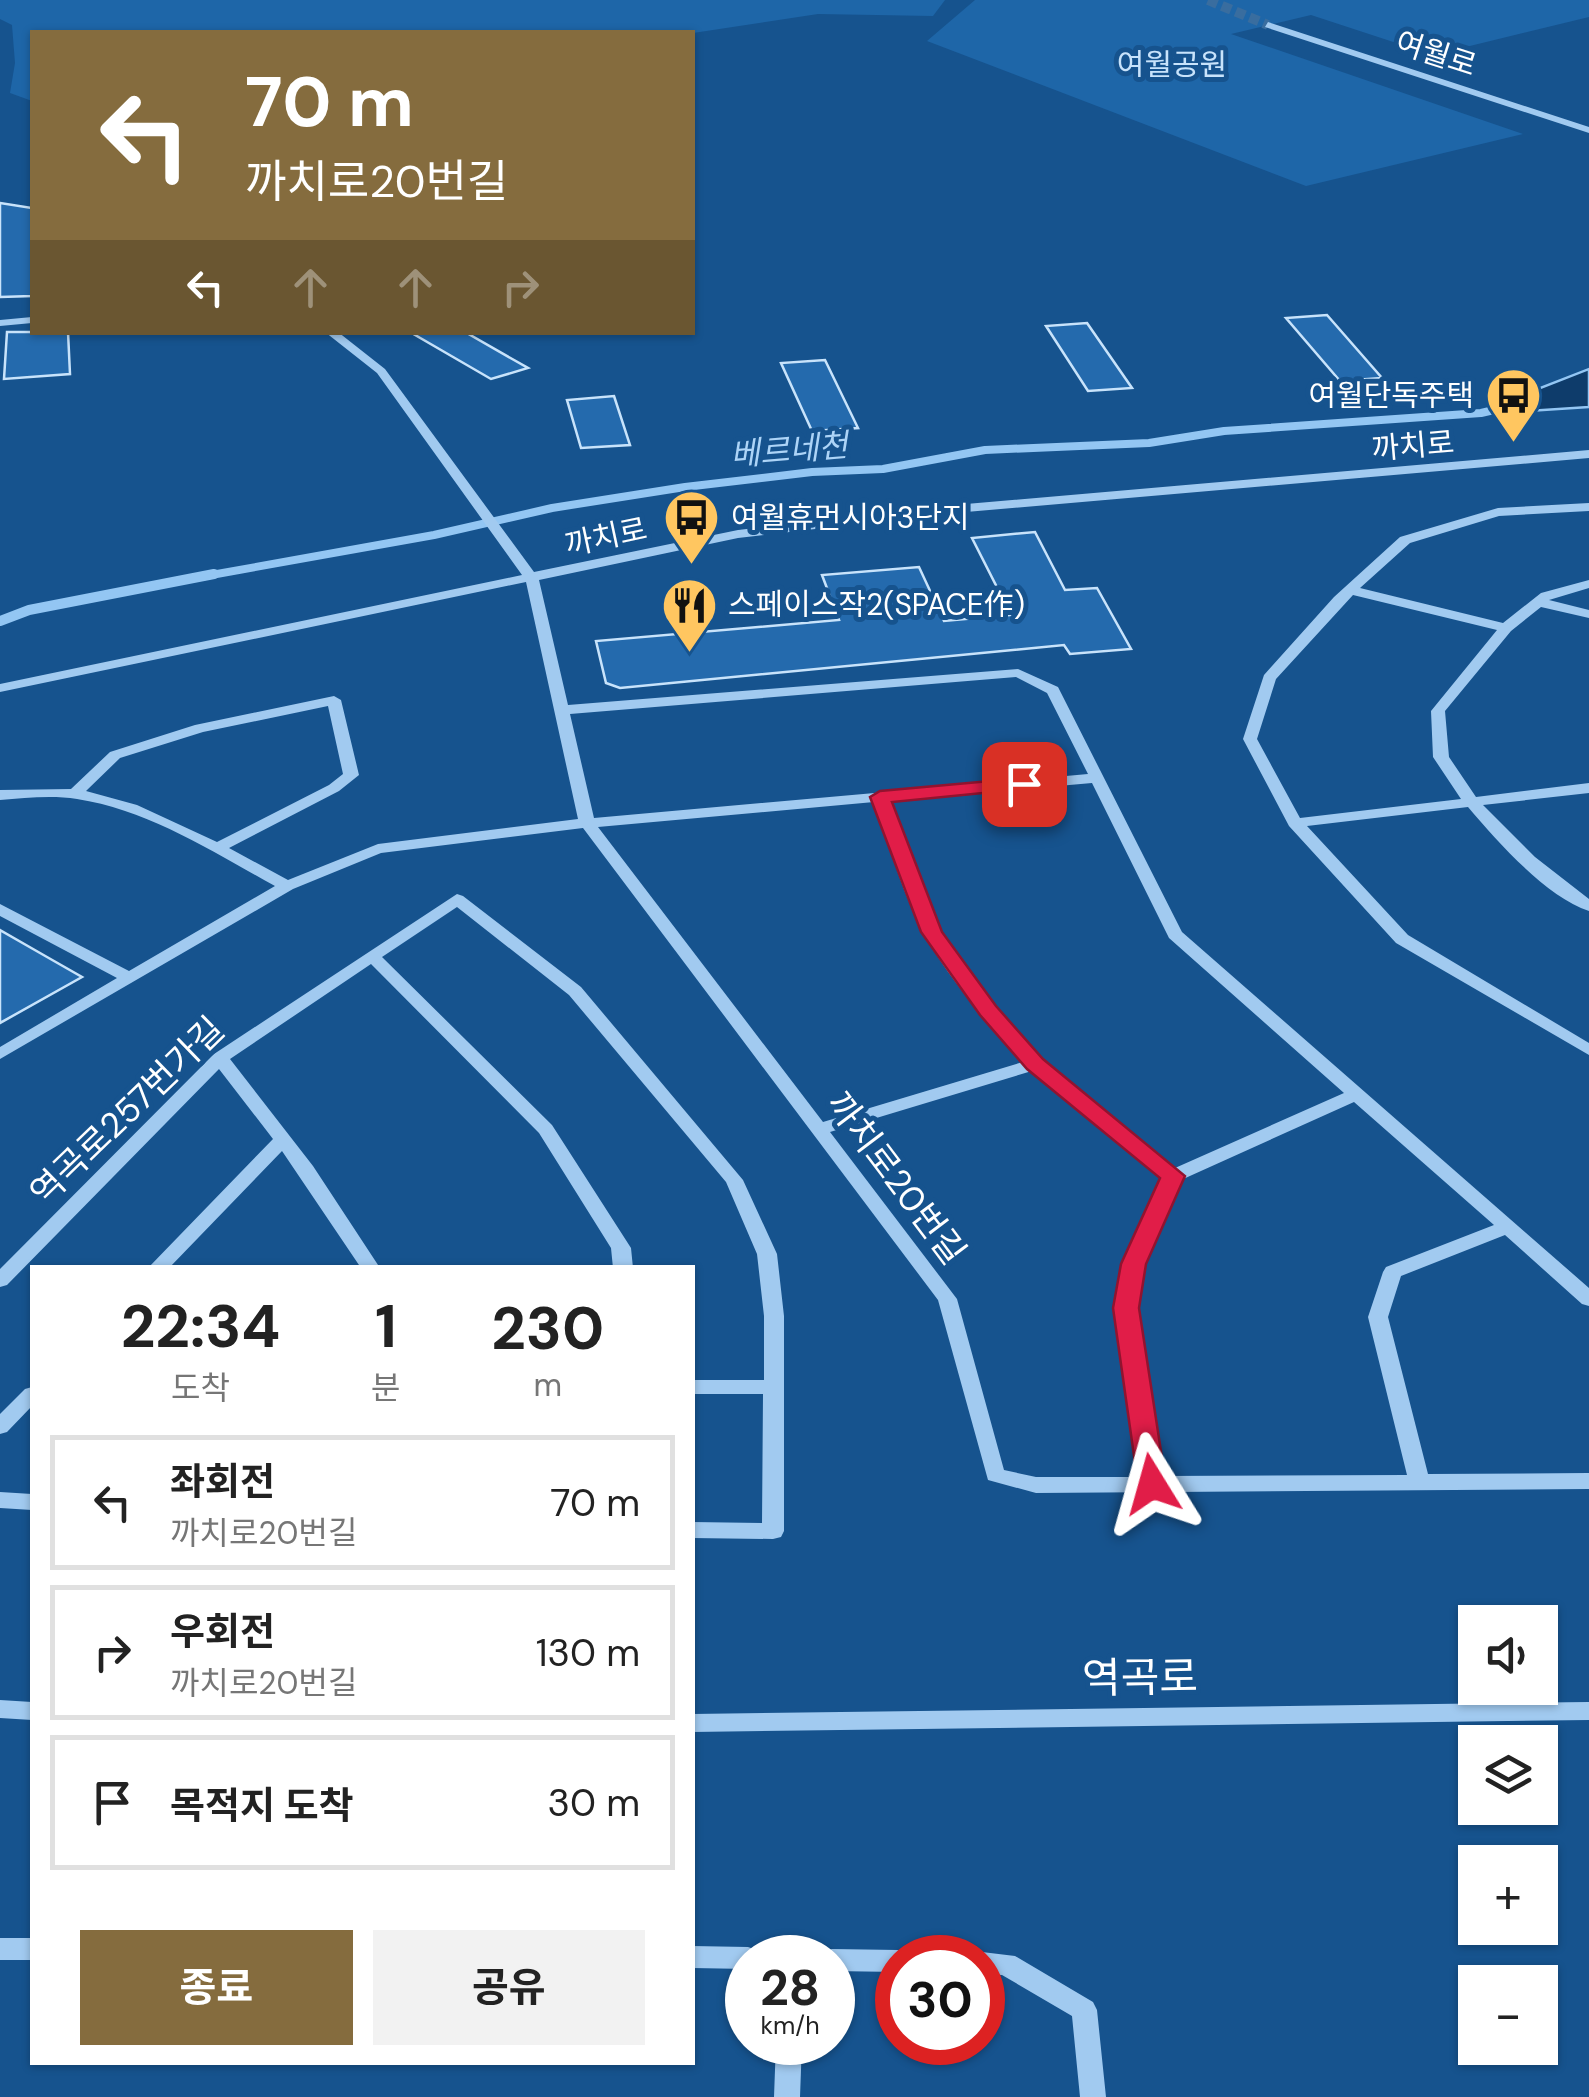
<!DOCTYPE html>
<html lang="ko">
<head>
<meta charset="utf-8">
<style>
	body { margin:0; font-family:"DM Sans","Noto Sans KR",sans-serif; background:#f2f2f2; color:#222; height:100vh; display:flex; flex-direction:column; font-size:38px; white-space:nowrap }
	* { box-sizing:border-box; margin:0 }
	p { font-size:32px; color:#767676 }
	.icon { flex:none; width:55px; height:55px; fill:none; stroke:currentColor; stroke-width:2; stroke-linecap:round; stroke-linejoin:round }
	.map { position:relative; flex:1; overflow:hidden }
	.sheet { position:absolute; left:30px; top:1265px; width:665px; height:800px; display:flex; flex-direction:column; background:#fff; border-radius:0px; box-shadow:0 2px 8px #0004 }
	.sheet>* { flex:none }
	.hud { position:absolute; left:30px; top:30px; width:665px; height:305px; border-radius:0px; box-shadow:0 2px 8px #0004; background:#856c3e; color:#fff; overflow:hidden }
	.buttons { position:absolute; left:1458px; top:1605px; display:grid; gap:20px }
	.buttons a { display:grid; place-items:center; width:100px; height:100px; border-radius:0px; background:#fff; box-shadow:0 2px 8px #0004; font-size:50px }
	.speed { position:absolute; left:725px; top:1935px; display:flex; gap:20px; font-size:50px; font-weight:700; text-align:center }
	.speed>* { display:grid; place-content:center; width:130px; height:130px; border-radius:50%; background:#fff; box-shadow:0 2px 8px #0004; line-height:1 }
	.speed small { font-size:25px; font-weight:400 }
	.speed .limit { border:15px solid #d22; background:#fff; color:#111 }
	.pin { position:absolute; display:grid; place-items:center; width:85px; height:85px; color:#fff; margin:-42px; border-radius:20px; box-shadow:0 5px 15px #0006 }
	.me { position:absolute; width:110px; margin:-55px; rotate:352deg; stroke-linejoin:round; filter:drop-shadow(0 0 8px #0008) }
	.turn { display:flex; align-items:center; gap:35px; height:210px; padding:0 50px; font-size:45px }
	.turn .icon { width:130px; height:130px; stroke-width:2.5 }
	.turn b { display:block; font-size:70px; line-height:85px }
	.lanes { display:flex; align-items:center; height:95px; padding:0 50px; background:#0003; justify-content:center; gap:50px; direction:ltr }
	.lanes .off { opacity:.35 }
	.eta { display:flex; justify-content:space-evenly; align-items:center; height:170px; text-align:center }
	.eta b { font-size:60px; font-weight:700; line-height:70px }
	.button { display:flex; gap:20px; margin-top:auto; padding:20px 50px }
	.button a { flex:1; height:115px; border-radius:0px; background:#856c3e; color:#fff; font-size:40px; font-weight:700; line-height:115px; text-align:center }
	.button a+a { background:#f2f2f2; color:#222 }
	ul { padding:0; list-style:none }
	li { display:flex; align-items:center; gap:30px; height:135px; margin:0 20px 15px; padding:0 30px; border:5px solid #e0e0e0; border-radius:0px }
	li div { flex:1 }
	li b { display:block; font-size:38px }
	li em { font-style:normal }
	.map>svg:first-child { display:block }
	.green { fill:#1e66a8 }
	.water { fill:#0e3c6b; stroke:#93c6f3; stroke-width:2.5 }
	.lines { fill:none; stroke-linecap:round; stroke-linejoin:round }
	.stream-far1 { stroke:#93c6f3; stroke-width:8 }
	.stream { stroke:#93c6f3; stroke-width:10 }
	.building { fill:#246aad; stroke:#c8e3fb; stroke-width:2.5 }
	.minor-tunnel { stroke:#396d9f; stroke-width:10; stroke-dasharray:10 5; stroke-linecap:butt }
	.minor { fill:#a1caf0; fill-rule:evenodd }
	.route { fill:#e11d48; stroke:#92132f; stroke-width:2.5 }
	.labels { text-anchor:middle; stroke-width:10; stroke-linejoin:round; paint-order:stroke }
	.far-street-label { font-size:30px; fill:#fff; stroke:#16538e }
	.far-park-label { font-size:30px; fill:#c8e3fb; stroke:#16538e }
	.far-poi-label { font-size:30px; fill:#fff; stroke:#16538e; text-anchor:start }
	.far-water-label { font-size:32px; font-style:italic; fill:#add4f7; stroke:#16538e }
	.street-label { font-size:35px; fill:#fff; stroke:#16538e }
	.near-street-label { font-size:42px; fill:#fff; stroke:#16538e }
</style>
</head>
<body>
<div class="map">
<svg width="1589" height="2097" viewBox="0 0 1589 2097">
	<rect width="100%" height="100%" fill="#16538e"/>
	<path class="green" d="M0 0H945L933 16 818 14 693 33 32 32V101L10 93 15 63 12 25 0 19Z
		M975 0H1589V17L1433 55 1311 15 1231 34 1523 134 1306 186 927 41Z"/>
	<path class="water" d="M1589 369V407L1498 413 1492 407Z"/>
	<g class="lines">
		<path class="stream-far1" d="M200 577 434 535 552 508 685 487 812 472 883 469 985 450 1149 443 1224 431 1481 413 1507 407"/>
		<path class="stream" d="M0 621 29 610 214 574"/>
	</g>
	<path class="building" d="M0 203 32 208V296L0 297Z
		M1327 315 1382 378 1340 381 1286 318Z
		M1087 323 1132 388 1088 391 1046 326Z
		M7 332H68L70 374 4 379Z
		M410 332H465L528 368 491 379Z
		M825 360 858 428 812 431 781 363Z
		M614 396 630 445 581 448 567 400Z
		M1035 532 1065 590 1097 588 1131 649 1070 654 1064 645 620 688 606 683 596 641 839 620 822 575 919 567 944 621 1011 615 972 538Z
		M0 930 47 957 82 977 0 1023Z"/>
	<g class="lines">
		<path class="minor-tunnel" d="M1208 0 1268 25"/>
		<path class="minor" d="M1268 22 1589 127V133L1265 27Z
			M32 317V323L0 326V320Z
			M325 332H338L385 369 534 572 738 530 943 506 1589 450V458L943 514 738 538 539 580 568 705 1018 669 1058 687 1182 932 1589 1288V1306L1582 1304 1505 1235 1401 1276 1388 1317 1428 1474 1589 1473V1489L1036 1493 988 1480 938 1300 583 828 381 853 293 889 0 1059V1047L117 978 0 916V904L129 971 275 886C213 852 149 810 77 799 52 795 25 798 0 800V790L71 789 110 752 195 725 334 696 341 700 359 775 339 791 229 848 288 880 378 844 578 819 526 582 0 692V684L522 575 377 373ZM1016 677 1047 693 1088 774 594 818 570 714ZM328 706 343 774 329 785 217 842 137 805 86 791 120 758 203 732ZM1092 783 1169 938 1344 1093 1175 1168C1088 1099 993 1029 939 930 916 889 905 844 889 801ZM874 802C888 841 899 882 917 920 943 973 983 1019 1026 1061L823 1122 598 827ZM1035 1070 1163 1177 1124 1264 1116 1308 1140 1477H1036L1004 1470 957 1299 830 1132ZM1354 1102 1494 1225 1386 1267 1383 1272 1368 1317 1407 1475 1161 1476 1136 1308 1144 1264 1181 1180Z
			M1589 503V511L1499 516 1410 543 1360 588 1503 623 1541 593 1589 580V588L1549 600 1589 610V618L1541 607 1511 631 1445 711 1449 757 1476 797 1589 783V793L1483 805 1535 857 1589 899V911C1546 897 1497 841 1468 807L1307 826 1408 935 1589 1043V1055L1396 943 1289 826 1243 739 1264 675 1334 597 1400 537 1498 508ZM1353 595 1497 630 1431 711 1433 757 1461 799 1300 818 1257 739 1276 679Z
			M457 894 463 896 581 987 743 1180 777 1254 784 1316V1531L781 1537 773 1539 692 1538V1522L762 1523 763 1394H692V1380H764V1316L757 1254 726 1182 569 995 457 907 382 957 552 1125 631 1248 633 1268H613L611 1248 539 1133 371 964 230 1059 313 1166 380 1268H361L282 1151 169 1268H148L273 1139 219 1069 7 1285 0 1287V1269L214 1054Z
			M32 1387V1406L7 1432 0 1434V1414L25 1389Z
			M0 1492 32 1494V1510L0 1508Z
			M0 1700 32 1702V1720L0 1718Z
			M1589 1702V1720L692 1732V1714Z
			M0 1938H32V1960H0Z
			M692 1946 748 1947 757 1950 760 1958H748V1969L692 1968Z
			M832 1949 898 1950 907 1953 909 1958H898V1972L832 1971V1958H821L823 1952Z
			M982 1952 1015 1956 1093 2002 1097 2010 1106 2097H1080L1072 2016 1002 1975 982 1974V1958H972Z
			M776 2042H802L800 2097H774Z"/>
	</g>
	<path class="route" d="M1024 778 1034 784 1032 788 892 802 942 932 996 1006 1043 1059 1185 1176 1146 1264 1139 1308 1166 1484 1162 1491H1142L1138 1484 1113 1308 1121 1264 1160 1178 1027 1069 980 1015 921 932 870 797 880 791Z"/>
	<defs>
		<symbol id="bus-pin" viewBox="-11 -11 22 30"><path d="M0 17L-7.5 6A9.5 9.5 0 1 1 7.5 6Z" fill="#ffc660" stroke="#16538e"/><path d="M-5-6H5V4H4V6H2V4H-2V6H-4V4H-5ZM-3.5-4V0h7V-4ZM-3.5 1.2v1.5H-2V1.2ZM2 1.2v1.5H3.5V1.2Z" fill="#111"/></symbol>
		<symbol id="restaurant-pin" viewBox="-11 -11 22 30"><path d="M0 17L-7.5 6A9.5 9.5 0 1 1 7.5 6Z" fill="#ffc660" stroke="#16538e"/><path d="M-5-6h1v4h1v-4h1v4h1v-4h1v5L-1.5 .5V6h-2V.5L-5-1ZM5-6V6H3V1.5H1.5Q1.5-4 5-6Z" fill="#111"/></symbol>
	</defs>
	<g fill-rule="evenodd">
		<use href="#bus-pin" x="1482" y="364" width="63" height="86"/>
		<use href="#bus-pin" x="660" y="486" width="63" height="86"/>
		<use href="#restaurant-pin" x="658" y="574" width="63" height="86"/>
	</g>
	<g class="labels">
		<g class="far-street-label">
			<text transform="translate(1436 54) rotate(18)" y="10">여월로</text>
			<text transform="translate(1413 446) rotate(-5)" y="10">까치로</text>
			<text transform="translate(606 537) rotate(-12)" y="10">까치로</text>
		</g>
		<g class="far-park-label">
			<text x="1172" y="75">여월공원</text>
		</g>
		<g class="far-poi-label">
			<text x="1474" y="406" text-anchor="end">여월단독주택</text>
			<text x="731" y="528">여월휴먼시아3단지</text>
			<text x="728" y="615">스페이스작2(SPACE作)</text>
		</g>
		<g class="far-water-label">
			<text transform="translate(789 450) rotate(-5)" y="11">베르네천</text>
		</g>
		<g class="street-label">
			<text transform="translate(127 1111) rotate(-44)" y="12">역곡로257번가길</text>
			<text transform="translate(896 1178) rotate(53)" y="12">까치로20번길</text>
		</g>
		<g class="near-street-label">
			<text transform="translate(1140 1677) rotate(-1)" y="15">역곡로</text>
		</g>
	</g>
</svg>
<div class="buttons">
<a><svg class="icon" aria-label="sound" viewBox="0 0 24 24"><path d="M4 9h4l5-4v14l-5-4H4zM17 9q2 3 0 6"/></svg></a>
<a><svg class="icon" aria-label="layers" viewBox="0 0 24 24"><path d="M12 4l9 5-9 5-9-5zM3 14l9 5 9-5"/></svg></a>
<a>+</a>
<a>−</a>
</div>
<div class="speed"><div>28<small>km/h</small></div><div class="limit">30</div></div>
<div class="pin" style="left:1024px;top:784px;background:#d93025"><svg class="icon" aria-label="arrive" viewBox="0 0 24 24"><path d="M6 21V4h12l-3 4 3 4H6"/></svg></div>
<svg class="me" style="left:1152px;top:1484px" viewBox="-20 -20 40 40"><path d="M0-17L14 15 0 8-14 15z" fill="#e11d48" stroke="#fff" stroke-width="4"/></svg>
<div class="hud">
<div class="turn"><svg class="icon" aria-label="left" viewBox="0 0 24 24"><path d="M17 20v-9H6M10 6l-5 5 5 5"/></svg><div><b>70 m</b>까치로20번길</div></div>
<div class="lanes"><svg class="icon" aria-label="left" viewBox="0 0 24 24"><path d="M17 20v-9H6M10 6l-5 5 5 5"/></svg><svg class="icon off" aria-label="ahead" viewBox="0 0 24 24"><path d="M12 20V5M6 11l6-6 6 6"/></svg><svg class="icon off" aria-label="ahead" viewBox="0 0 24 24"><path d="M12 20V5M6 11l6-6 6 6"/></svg><svg class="icon off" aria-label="right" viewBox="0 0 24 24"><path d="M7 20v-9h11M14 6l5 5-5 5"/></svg></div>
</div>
<section class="sheet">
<div class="eta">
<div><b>22:34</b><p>도착</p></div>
<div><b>1</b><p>분</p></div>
<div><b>230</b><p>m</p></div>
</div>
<ul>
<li><svg class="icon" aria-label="left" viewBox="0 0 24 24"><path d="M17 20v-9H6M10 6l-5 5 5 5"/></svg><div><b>좌회전</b><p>까치로20번길</p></div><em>70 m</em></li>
<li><svg class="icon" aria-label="right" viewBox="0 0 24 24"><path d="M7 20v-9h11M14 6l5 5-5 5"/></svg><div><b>우회전</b><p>까치로20번길</p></div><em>130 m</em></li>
<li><svg class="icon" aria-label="arrive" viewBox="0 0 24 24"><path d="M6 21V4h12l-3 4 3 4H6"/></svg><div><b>목적지 도착</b></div><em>30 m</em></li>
</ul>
<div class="button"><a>종료</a><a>공유</a></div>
</section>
</div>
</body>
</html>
